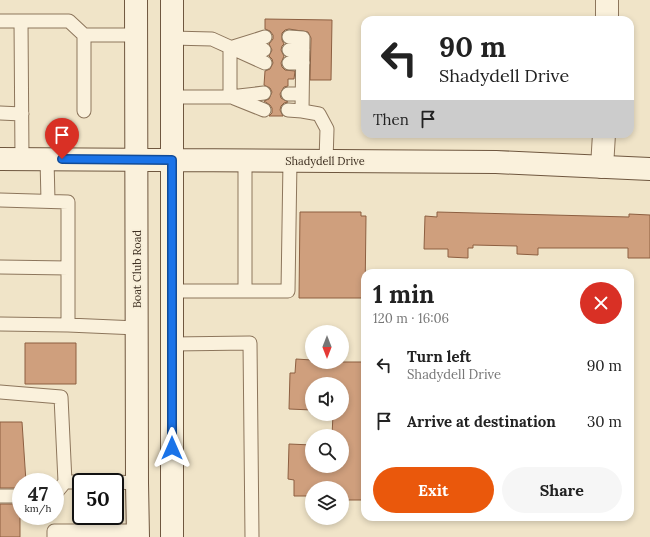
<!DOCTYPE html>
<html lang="en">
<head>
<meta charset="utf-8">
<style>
	body { margin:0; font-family:Lora,serif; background:#f6f6f6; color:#222; height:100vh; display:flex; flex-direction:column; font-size:15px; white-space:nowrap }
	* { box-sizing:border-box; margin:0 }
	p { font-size:13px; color:#767676 }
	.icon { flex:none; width:22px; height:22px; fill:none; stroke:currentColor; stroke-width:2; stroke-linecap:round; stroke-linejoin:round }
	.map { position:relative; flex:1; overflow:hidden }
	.details { position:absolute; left:361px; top:269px; width:273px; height:252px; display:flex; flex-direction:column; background:#fff; border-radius:12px; box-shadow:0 2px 6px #0003 }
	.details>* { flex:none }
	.hud { position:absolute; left:361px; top:16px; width:273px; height:122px; border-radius:12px; box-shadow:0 2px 6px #0003; background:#fff; color:#222; overflow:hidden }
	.needle { width:26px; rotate:180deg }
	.tools { position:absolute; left:305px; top:325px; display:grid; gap:8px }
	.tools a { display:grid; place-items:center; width:44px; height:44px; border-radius:50%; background:#fff; box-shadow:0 2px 6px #0003; font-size:20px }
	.speed { position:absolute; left:12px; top:473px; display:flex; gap:8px; font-size:20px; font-weight:700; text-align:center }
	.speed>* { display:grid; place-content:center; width:52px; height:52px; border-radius:50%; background:#fff; box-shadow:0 2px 6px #0003; line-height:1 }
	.speed small { font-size:10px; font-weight:400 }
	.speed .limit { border:2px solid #111; border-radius:6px; background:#fff; color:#111 }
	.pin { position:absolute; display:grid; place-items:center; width:34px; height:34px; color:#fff; margin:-41px -17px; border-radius:50% 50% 50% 0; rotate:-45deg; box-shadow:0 0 4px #0007 }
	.pin .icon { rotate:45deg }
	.me { position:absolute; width:44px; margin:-22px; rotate:0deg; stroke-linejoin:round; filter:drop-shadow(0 0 3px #0008) }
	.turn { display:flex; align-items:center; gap:14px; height:84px; padding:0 12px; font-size:18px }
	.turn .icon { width:52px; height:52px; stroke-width:2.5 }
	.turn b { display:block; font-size:28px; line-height:34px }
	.then { display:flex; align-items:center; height:38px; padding:0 12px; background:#0003; gap:8px; font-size:15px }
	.round { display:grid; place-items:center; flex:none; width:42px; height:42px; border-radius:21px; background:#f6f6f6 }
	.summary { display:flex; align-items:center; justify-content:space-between; height:68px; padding:0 12px }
	h1 { font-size:24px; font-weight:700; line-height:30px }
	.action { display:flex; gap:8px; margin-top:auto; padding:8px 12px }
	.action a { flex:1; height:46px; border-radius:24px; background:#ea580c; color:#fff; font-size:16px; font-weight:700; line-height:46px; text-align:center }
	.action a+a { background:#f6f6f6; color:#222 }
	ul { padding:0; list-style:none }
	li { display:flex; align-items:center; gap:12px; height:56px; padding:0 12px }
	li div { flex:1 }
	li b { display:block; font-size:15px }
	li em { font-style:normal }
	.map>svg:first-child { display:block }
	.building { fill:#cf9f7d; stroke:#8d5f41 }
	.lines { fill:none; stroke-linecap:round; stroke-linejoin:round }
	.lane-casing { stroke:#8d765c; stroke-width:15 }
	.street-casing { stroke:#8d765c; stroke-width:24 }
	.secondary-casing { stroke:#6f573f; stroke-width:24 }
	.lane { stroke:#faf1dc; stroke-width:13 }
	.street { stroke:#faf1dc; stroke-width:22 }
	.secondary { stroke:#faf1dc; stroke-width:22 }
	.route-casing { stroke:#114b97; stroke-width:10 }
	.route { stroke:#1a73e8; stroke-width:7 }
	.labels { text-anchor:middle; stroke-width:3; stroke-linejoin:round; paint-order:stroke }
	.street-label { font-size:11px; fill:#3d2e20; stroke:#f7eed8 }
</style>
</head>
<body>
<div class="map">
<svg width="650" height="537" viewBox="0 0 650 537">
	<rect width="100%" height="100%" fill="#f0e4c8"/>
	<path class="building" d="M265 19 332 20 331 80H310L311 38 308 32 289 29 285 30 282 33V40L284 44 282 46 281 50 284 56 281 63 282 67 285 70 295 71 294 79H288V86L284 87 280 94 281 98 288 102 284 103 281 106 280 110 283 116H269L272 113V108L270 105 264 101 269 99 272 92 270 88 264 85 265 71 270 69 273 63 272 59 269 56 272 50 269 44 273 39V35L270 31 265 29Z
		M300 212H361V216H366L365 298H299Z
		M437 212 629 217V214L650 215V258H628V248H538V255L517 254V246L473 245V248H468V258L448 257V249H424L425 216 437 217Z
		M25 343H76V384H25Z
		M296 359 312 360V362H365V500H342V488H312V496H294V480L288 479 289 444 312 445V466H342V436H332L333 414H342V384H312V410L289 409 290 373H295Z
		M0 422H22L26 482H21V487L20 488H0Z
		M0 504H20V537H0Z"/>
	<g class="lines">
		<defs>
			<path id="lane" d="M0 21H21L22 159
				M21 21H69L84 35V111
				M84 35H136
				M289 37 303 38 302 111 319 114 327 129 326 161
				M171 38 212 39 265 63
				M230 48V97
				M230 48 265 37
				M240 49 264 50
				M289 50H303
				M289 63H303
				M288 94H302
				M172 97H230L264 93
				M234 98 264 110
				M288 110 302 111
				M0 113 22 114
				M47 159 48 201
				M245 161V291
				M0 200 68 202V325L137 328
				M0 267 68 268
				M171 291H288L290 161
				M0 324 68 325
				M172 344 250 343 252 537
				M0 392 61 397 65 482H81
				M115 482 137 483
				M55 494 65 482
				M0 496H21
				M54 537V531H138"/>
			<path id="street" d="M607 20V0
				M602 167 604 134"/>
			<path id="secondary" d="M136 0 137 483 138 537
				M172 0V537
				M0 159 496 162 650 169"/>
		</defs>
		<use href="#lane" class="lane-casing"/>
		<use href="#street" class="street-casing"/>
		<use href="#secondary" class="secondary-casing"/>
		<use href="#lane" class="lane"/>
		<use href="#street" class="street"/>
		<use href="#secondary" class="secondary"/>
	</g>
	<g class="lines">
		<defs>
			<path id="route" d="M62 159 172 160V448"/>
		</defs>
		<use href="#route" class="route-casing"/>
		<use href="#route" class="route"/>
	</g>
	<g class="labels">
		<g class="street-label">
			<text x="325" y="165">Shadydell Drive</text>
			<text transform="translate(137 269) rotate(-90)" y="4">Boat Club Road</text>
		</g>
	</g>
</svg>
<div class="tools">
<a><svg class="needle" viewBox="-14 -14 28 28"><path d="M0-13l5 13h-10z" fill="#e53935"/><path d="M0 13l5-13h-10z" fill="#767676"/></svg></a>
<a><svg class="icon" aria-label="sound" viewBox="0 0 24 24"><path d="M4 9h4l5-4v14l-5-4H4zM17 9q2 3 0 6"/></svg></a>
<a><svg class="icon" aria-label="search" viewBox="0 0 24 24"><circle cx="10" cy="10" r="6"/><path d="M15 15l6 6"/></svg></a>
<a><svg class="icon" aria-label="layers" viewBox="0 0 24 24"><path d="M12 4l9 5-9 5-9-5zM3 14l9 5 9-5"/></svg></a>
</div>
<div class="speed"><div>47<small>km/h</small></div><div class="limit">50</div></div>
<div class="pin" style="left:62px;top:159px;background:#d93025"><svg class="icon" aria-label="arrive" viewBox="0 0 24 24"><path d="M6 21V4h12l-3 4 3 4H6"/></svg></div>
<svg class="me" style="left:172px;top:448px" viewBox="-20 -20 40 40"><path d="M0-17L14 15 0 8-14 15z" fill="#1a73e8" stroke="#fff" stroke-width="4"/></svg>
<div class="hud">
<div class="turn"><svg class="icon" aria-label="left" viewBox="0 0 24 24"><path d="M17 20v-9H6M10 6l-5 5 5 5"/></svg><div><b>90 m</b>Shadydell Drive</div></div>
<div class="then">Then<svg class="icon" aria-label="arrive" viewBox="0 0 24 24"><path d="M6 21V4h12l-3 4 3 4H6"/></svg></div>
</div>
<section class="details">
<div class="summary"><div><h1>1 min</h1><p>120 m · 16:06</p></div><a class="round" style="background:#d93025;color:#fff"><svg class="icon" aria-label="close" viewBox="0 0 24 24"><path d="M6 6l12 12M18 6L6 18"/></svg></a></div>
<ul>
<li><svg class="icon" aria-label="left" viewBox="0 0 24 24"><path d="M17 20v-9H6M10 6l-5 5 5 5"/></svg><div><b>Turn left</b><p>Shadydell Drive</p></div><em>90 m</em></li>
<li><svg class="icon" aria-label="arrive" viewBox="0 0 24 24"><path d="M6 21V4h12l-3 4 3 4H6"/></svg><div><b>Arrive at destination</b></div><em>30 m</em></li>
</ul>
<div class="action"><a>Exit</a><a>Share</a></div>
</section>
</div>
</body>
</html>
